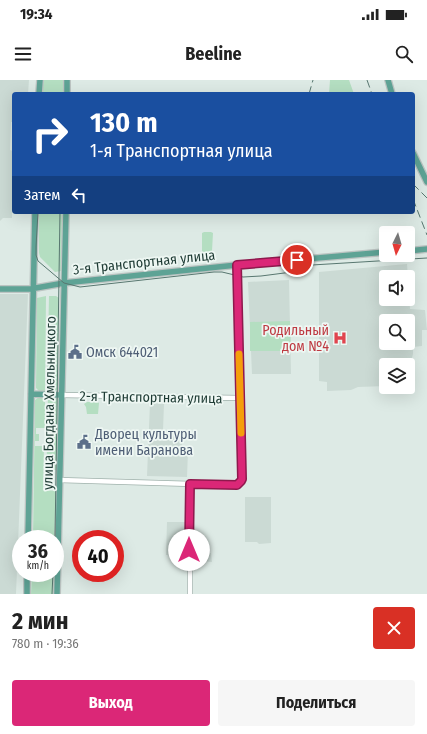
<!DOCTYPE html>
<html lang="ru">
<head>
<meta charset="utf-8">
<style>
	body { margin:0; font-family:"Fira Sans Condensed",sans-serif; background:#f6f6f6; color:#222; height:100vh; display:flex; flex-direction:column; font-size:15px; white-space:nowrap }
	* { box-sizing:border-box; margin:0 }
	p { font-size:13px; color:#767676 }
	.icon { flex:none; width:22px; height:22px; fill:none; stroke:currentColor; stroke-width:2; stroke-linecap:round; stroke-linejoin:round }
	.map { position:relative; height:514px; overflow:hidden }
	.details { display:flex; flex-direction:column; background:#fff; flex:1 }
	.details>* { flex:none }
	.top-card { position:absolute; left:12px; top:12px; width:403px; height:122px; border-radius:4px; box-shadow:0 4px 16px #0002; background:#1a4fa0; color:#fff; overflow:hidden }
	.needle { width:26px; rotate:185deg }
	.tools { position:absolute; left:379px; top:146px; display:grid; gap:8px }
	.tools a { display:grid; place-items:center; width:36px; height:36px; border-radius:4px; background:#fff; box-shadow:0 4px 16px #0002; font-size:20px }
	.speed { position:absolute; left:12px; top:450px; display:flex; gap:8px; font-size:20px; font-weight:700; text-align:center }
	.speed>* { display:grid; place-content:center; width:52px; height:52px; border-radius:50%; background:#fff; box-shadow:0 4px 16px #0002; line-height:1 }
	.speed small { font-size:10px; font-weight:400 }
	.speed .limit { border:6px solid #d22; background:#fff; color:#111 }
	.pin { position:absolute; display:grid; place-items:center; width:34px; height:34px; color:#fff; margin:-17px; border:2px solid #fff; border-radius:50%; box-shadow:0 1px 4px #0007 }
	.me { position:absolute; width:44px; margin:-22px; rotate:0deg; stroke-linejoin:round; filter:drop-shadow(0 0 3px #0008) }
	.turn { display:flex; align-items:center; gap:14px; height:84px; padding:0 12px; font-size:18px }
	.turn .icon { width:52px; height:52px; stroke-width:2.5 }
	.turn b { display:block; font-size:28px; line-height:34px }
	.then { display:flex; align-items:center; height:38px; padding:0 12px; background:#0003; gap:8px; font-size:15px }
	.round { display:grid; place-items:center; flex:none; width:42px; height:42px; border-radius:4px; background:#f6f6f6 }
	.headline { display:flex; align-items:center; justify-content:space-between; height:68px; padding:0 12px }
	h1 { font-size:24px; font-weight:700; line-height:30px }
	.action { display:flex; gap:8px; margin-top:auto; padding:8px 12px }
	.action a { flex:1; height:46px; border-radius:4px; background:#db2777; color:#fff; font-size:16px; font-weight:700; line-height:46px; text-align:center }
	.action a+a { background:#f6f6f6; color:#222 }
	.status { display:flex; justify-content:space-between; align-items:center; height:28px; padding:0 20px; background:#fff; direction:ltr }
	.status svg { height:11px; fill:currentColor }
	header { display:flex; justify-content:space-between; align-items:center; height:52px; padding:0 12px; background:#fff; font-size:18px; font-weight:700 }
	.map>svg:first-child { display:block }
	.built { fill:#cbdad4; fill-rule:evenodd }
	.green { fill:#b4dec1 }
	.lines { fill:none; stroke-linecap:round; stroke-linejoin:round }
	.minor-casing { stroke:#a0b2ac; stroke-width:6 }
	.major-casing { stroke:#bcc4c2; stroke-width:8 }
	.minor { stroke:#fff; stroke-width:4.5 }
	.major { stroke:#5ea395; stroke-width:5.5 }
	.tram { stroke:#587770; stroke-width:1 }
	.rail { stroke:#587770; stroke-width:1; stroke-dasharray:8 4; stroke-linecap:butt }
	.route-casing { stroke:#8e194d; stroke-width:10 }
	.route { stroke:#db2777; stroke-width:7 }
	.slow { stroke:#f59e0b; stroke-width:7 }
	.labels { text-anchor:middle; stroke-width:3.5; stroke-linejoin:round; paint-order:stroke }
	.street-label { font-size:14px; fill:#1e3b34; stroke:#eef7f3 }
	.health-label { font-size:14px; fill:#be3a42; stroke:#eef7f3; text-anchor:end }
	.service-label { font-size:14px; fill:#4e5e75; stroke:#eef7f3; text-anchor:start }
</style>
</head>
<body>
<div class="status"><b>19:34</b><svg viewBox="0 0 49 12"><path d="M0 12V9h3v3zM5 12V6h3v6zM10 12V3h3v9zM15 12V0h3v12zM26 1h20v11H26zM47 4h2v5h-2z"/></svg></div>
<header><svg class="icon" aria-label="menu" viewBox="0 0 24 24"><path d="M4 6h16M4 12h16M4 18h16"/></svg>Beeline<svg class="icon" aria-label="search" viewBox="0 0 24 24"><circle cx="10" cy="10" r="6"/><path d="M15 15l6 6"/></svg></header>
<div class="map">
<svg width="427" height="514" viewBox="0 0 427 514">
	<rect width="100%" height="100%" fill="#ddeae5"/>
	<path class="built" d="M0 0H29L28 14H14V42H11L10 70 13 71 12 138H3L0 141Z
		M407 184 408 197H386V219H408V202L410 229 425 230 427 250H422V266L413 267V274L409 288 410 305H408V285H386V306L358 307 351 310 327 311V302L319 301V192ZM386 241H408V263H386Z
		M289 200 291 294H252L248 202Z
		M0 214H28L16 514H0Z
		M150 323 164 324 163 350 183 351 182 366H184V371H188L187 397 147 396Z
		M245 417H271V463L259 464 257 462H245Z
		M167 442H187L186 476 166 475Z
		M197 462 209 463V473H211L212 482 198 481Z"/>
	<path class="green" d="M43 0H66V14H43Z
		M330 0H349L354 14H329Z
		M39 132H63L61 191 55 192 40 177 39 173Z
		M204 152H211L213 153 212 171C210 173 204 173 202 171V153Z
		M46 216 45 312H40L36 308 37 218Z
		M49 216H56L59 218 57 310 54 312H47Z
		M290 241 291 271H250V242Z
		M45 316V348H36V354H39V361H35V366H44L43 410 57 411 55 514H31L32 493H55V459H33L35 320 39 317Z
		M48 317H59L56 390H52V402H46L47 368 48 366H54V361H51V354H54V349L47 348Z
		M87 322H97L99 323 98 334H87L86 327 84 324Z"/>
	<g class="lines">
		<defs>
			<path id="minor" d="M61 315 240 318
				M59 400 226 405H237L241 401 242 392 237 185
				M190 404V514"/>
			<path id="major" d="M388 0 392 14
				M39 14 40 0
				M67 14V0
				M413 73 427 102
				M408 171 427 169
				M0 209H30L64 203 237 185 386 172
				M31 314 61 315
				M28 459 35 132
				M27 514V493
				M57 514 66 132"/>
		</defs>
		<use href="#minor" class="minor-casing"/>
		<use href="#major" class="major-casing"/>
		<use href="#minor" class="minor"/>
		<use href="#major" class="major"/>
		<path class="tram" d="M38 132 36 167V175L38 181 64 203 80 207 214 192H222L243 197 261 196 292 192 312 185 427 178
			M55 459 60 132
			M52 514 53 493"/>
		<path class="rail" d="M367 0 372 14
			M309 14 313 0
			M413 104 427 118
			M413 119 427 155"/>
	</g>
	<g class="lines">
		<defs>
			<path id="route" d="M189 470 190 404 237 405 241 401 242 399 237 185 297 180"/>
		</defs>
		<use href="#route" class="route-casing"/>
		<use href="#route" class="route"/>
		<path class="slow" d="M239 274 241 353"/>
	</g>
	<defs>
		<symbol id="hospital-bare" viewBox="-9 -9 18 18"><path d="M-5-5h3v3.5h4V-5h3V5h-3V1.5h-4V5h-3Z" fill="#e0444e" stroke="#eef7f3" stroke-width="2.5" paint-order="stroke"/></symbol>
		<symbol id="civic-bare" viewBox="-9 -9 18 18"><path d="M-.6-6.5H3V-4.5H.6V-3L4-1V1h2V6H-6V1h2V-1L-.6-3ZM-1.2 2.5V6h2.4V2.5Z" fill="#5c6f8a" stroke="#eef7f3" stroke-width="2.5" paint-order="stroke"/></symbol>
	</defs>
	<g fill-rule="evenodd">
		<use href="#hospital-bare" x="330" y="248" width="20" height="20"/>
		<use href="#civic-bare" x="65" y="262" width="20" height="20"/>
		<use href="#civic-bare" x="74" y="352" width="20" height="20"/>
	</g>
	<g class="labels">
		<g class="street-label">
			<text transform="translate(144 182) rotate(-6)" y="5">3-я Транспортная улица</text>
			<text transform="translate(151 317) rotate(1)" y="5">2-я Транспортная улица</text>
			<text transform="translate(49 323) rotate(-89)" y="5">улица Богдана Хмельницкого</text>
		</g>
		<g class="health-label">
			<text x="329" y="255">Родильный<tspan x="329" dy="16">дом №4</tspan></text>
		</g>
		<g class="service-label">
			<text x="86" y="277">Омск 644021</text>
			<text x="95" y="359">Дворец культуры<tspan x="95" dy="16">имени Баранова</tspan></text>
		</g>
	</g>
</svg>
<div class="tools">
<a><svg class="needle" viewBox="-14 -14 28 28"><path d="M0-13l5 13h-10z" fill="#e53935"/><path d="M0 13l5-13h-10z" fill="#767676"/></svg></a>
<a><svg class="icon" aria-label="sound" viewBox="0 0 24 24"><path d="M4 9h4l5-4v14l-5-4H4zM17 9q2 3 0 6"/></svg></a>
<a><svg class="icon" aria-label="search" viewBox="0 0 24 24"><circle cx="10" cy="10" r="6"/><path d="M15 15l6 6"/></svg></a>
<a><svg class="icon" aria-label="layers" viewBox="0 0 24 24"><path d="M12 4l9 5-9 5-9-5zM3 14l9 5 9-5"/></svg></a>
</div>
<div class="speed"><div>36<small>km/h</small></div><div class="limit">40</div></div>
<div class="pin" style="left:297px;top:180px;background:#d93025"><svg class="icon" aria-label="arrive" viewBox="0 0 24 24"><path d="M6 21V4h12l-3 4 3 4H6"/></svg></div>
<svg class="me" style="left:189px;top:470px" viewBox="-20 -20 40 40"><circle r="19" fill="#fff"/><path d="M0-13L10 11 0 6-10 11z" fill="#db2777"/></svg>
<div class="top-card">
<div class="turn"><svg class="icon" aria-label="right" viewBox="0 0 24 24"><path d="M7 20v-9h11M14 6l5 5-5 5"/></svg><div><b>130 m</b>1-я Транспортная улица</div></div>
<div class="then">Затем<svg class="icon" aria-label="left" viewBox="0 0 24 24"><path d="M17 20v-9H6M10 6l-5 5 5 5"/></svg></div>
</div>
</div>
<section class="details">
<div class="headline"><div><h1>2 мин</h1><p>780 m · 19:36</p></div><a class="round" style="background:#d93025;color:#fff"><svg class="icon" aria-label="close" viewBox="0 0 24 24"><path d="M6 6l12 12M18 6L6 18"/></svg></a></div>
<div class="action"><a>Выход</a><a>Поделиться</a></div>
</section>
</body>
</html>
